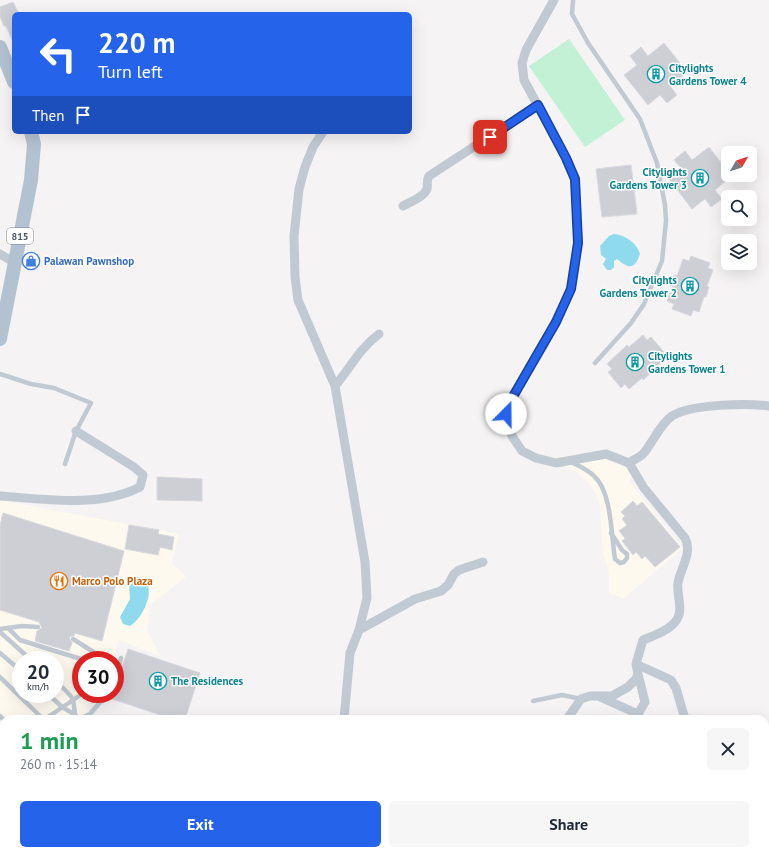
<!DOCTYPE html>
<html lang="en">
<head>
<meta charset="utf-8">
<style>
	body { margin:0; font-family:"PT Sans",sans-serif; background:#f6f6f7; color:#1f2937; height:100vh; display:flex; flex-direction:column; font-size:15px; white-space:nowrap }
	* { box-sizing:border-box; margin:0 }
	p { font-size:13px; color:#747a83 }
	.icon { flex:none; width:22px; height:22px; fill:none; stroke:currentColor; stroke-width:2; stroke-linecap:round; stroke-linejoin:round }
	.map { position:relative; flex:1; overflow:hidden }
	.panel { position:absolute; left:0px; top:715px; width:769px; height:140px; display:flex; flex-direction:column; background:#fff; border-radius:12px 12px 0 0; box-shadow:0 4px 16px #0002 }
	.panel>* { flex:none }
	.banner { position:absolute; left:12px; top:12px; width:400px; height:122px; border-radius:6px; box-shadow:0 4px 16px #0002; background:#2563eb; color:#fff; overflow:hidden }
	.needle { width:26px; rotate:51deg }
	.buttons { position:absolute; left:721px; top:146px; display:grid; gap:8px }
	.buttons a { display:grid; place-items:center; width:36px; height:36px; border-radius:6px; background:#fff; box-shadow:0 4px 16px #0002; font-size:20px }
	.speed { position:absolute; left:12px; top:651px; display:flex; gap:8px; font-size:20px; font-weight:700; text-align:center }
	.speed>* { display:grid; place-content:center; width:52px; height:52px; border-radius:50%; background:#fff; box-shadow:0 4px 16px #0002; line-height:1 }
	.speed small { font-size:10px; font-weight:400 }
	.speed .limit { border:6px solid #d22; background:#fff; color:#111 }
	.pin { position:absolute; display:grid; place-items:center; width:34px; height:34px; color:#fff; margin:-17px; border-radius:8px; box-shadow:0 2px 6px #0006 }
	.me { position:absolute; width:44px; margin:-22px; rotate:22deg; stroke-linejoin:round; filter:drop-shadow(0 0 3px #0008) }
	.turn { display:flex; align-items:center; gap:14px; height:84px; padding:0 20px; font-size:18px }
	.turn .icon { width:52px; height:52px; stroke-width:2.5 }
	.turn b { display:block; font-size:28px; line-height:34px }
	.then { display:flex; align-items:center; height:38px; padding:0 20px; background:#0003; gap:8px; font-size:15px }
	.round { display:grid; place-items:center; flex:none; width:42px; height:42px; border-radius:6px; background:#f6f6f7 }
	.summary { display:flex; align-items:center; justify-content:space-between; height:68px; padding:0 20px }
	h1 { font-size:24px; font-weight:700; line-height:30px; color:#1e9e55 }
	.button { display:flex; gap:8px; margin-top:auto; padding:8px 20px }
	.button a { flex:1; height:46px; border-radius:6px; background:#2563eb; color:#fff; font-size:16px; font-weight:700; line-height:46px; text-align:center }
	.button a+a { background:#f6f6f7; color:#1f2937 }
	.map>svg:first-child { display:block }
	.commercial { fill:#fdf9ef; fill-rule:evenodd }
	.green { fill:#c3f1d5 }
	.water { fill:#90daee }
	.building { fill:#cdcfd5; stroke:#d7d9de }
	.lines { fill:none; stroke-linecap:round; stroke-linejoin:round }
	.lane { stroke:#c1cad2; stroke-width:4.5 }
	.street { stroke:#c1cad2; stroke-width:9 }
	.primary { stroke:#b3c2d1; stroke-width:14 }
	.route-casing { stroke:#184099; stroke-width:10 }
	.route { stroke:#2563eb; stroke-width:7 }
	.labels { text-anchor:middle; stroke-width:3; stroke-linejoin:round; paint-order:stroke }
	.shield { fill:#fff; stroke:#808990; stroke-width:1 }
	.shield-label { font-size:10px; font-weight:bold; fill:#4a5661 }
	.culture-label { font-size:11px; font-weight:bold; fill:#0d838f; stroke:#fff; text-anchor:start }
	.shop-label { font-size:11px; font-weight:bold; fill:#366cbe; stroke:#fff; text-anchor:start }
	.food-label { font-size:11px; font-weight:bold; fill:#c56008; stroke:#fff; text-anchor:start }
</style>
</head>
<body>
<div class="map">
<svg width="769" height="855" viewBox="0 0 769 855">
	<rect width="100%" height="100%" fill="#f5f3f3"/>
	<path class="commercial" d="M595 456 621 460 632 474 629 481 683 548 624 598 609 594V572L603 554 600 507 596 494 586 480 574 471 556 463Z
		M0 500 179 534 172 563 186 577 151 604 147 629 160 656 119 640 113 660H81V694H96L87 705 88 719H4V810L0 785ZM21 660H55V694H21Z
		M11 851H115L116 855H11Z"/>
	<path class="green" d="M569 39 625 120 585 147 529 66Z
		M0 783 4 806V851H11L12 855H0Z"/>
	<path class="water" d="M614 234C625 235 637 243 640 254 634 271 628 268 617 259L614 261V267L611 270H607L603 264 606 259 601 255 600 246 609 236Z
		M138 577C160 582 144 618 130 626L123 624 120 617 130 599 129 583 133 579Z"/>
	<path class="building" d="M13 2 19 14H14V44L6 26H4L0 17V7Z
		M664 43 687 72 670 86 677 95 667 103 660 95 648 105 624 75 637 65 630 56 641 47 648 56Z
		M709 147 728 172V175L732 176 715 190 722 199 711 207 705 199 692 209 669 179 682 169 674 160 685 151 692 160Z
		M631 165 637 214 602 217 596 169Z
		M691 256 710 263 708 268 713 270 707 286 709 287 706 297H704L699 312 693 310 691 316 672 309 674 304 667 301 673 286H671L674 275 677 276 683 259 689 261Z
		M643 335 647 340 651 337 664 352 659 356 663 361 650 372 651 373 643 380 642 378 629 389 625 384 621 388 608 372 612 369 607 364 627 345 629 347Z
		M157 477 202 479V501L157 500Z
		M633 501 637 506 642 502 680 547 655 567 645 556 642 559 636 552 633 555 622 541 625 538 619 531 627 525 622 519 625 516 621 512Z
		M3 513 124 551 102 641 75 633 74 636H71L69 638 72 643 69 651 62 649 35 641 37 631 42 628 39 622 0 610V526Z
		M129 525 159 530 158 534 174 537 172 550 160 547 158 555 125 549Z
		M128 649 200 673 185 719H173L112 699 113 694H115V689Z"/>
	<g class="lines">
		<path class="lane" d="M573 0 572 14 588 43 640 119 657 163 665 205 666 221 662 261 644 304 631 323 595 363
			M0 374 31 384 54 388 91 403 76 431 65 464
			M570 461C578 466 587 469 594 476 612 492 611 535 615 559L620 563 624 562 627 558V554L622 550 611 533
			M8 628 20 640 81 659 95 653
			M0 629 22 626 38 627
			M0 632 31 660
			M73 639 95 653 99 660
			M0 653 21 671
			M0 677 43 719
			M55 681C61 686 70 693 73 700 75 707 73 712 77 719
			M115 681 121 658
			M48 694 62 707 74 714
			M533 701 562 695 581 699
			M0 716 4 720
			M45 719 82 694
			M78 719 90 714 107 694
			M106 851 107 855"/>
		<path class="street" d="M554 0 526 50 522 63 524 80 566 158 575 179 578 243 571 289 556 322 511 400 506 414 512 436 522 451 536 458 556 463 606 454 629 463 644 488 685 538C693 553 680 569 678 583 676 595 685 611 675 622 668 631 653 636 643 640L636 664 638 674 636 679 628 687 612 696H590L581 699 567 719
			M323 132 313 147 305 167 299 189 294 236 295 277 298 300 335 386 365 562 367 598 359 630 350 653 344 719
			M403 206C410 202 424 197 427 189 428 184 426 181 429 176L538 105
			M0 254 15 263
			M335 386C350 368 360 348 379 334
			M629 463C633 460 638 458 642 455 653 443 659 425 672 416 691 404 747 403 769 406
			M0 496C44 499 100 508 140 487L143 475 134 467 76 431
			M359 630 415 599 441 591 448 585 454 574 459 570 483 562
			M636 664 671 680 676 688 685 719
			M600 697 638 714 645 702 638 674
			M363 851 365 855
			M725 855V851"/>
		<path class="primary" d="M0 47 14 82
			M0 339 31 180 34 144 31 132"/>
	</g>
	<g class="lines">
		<defs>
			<path id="route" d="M490 137 538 105 566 158 575 179 578 243 571 289 556 322 511 400 506 414"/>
		</defs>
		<use href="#route" class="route-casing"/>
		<use href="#route" class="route"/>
	</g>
	<defs>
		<symbol id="building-ring" viewBox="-11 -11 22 22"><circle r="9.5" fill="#fff" stroke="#0f9aa8" stroke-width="1.5"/><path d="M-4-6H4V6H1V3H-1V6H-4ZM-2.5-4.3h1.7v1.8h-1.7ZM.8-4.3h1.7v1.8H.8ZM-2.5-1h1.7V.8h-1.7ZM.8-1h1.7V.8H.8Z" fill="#0f9aa8"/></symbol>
		<symbol id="shop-ring" viewBox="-11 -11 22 22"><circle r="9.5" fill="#fff" stroke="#3f7fe0" stroke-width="1.5"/><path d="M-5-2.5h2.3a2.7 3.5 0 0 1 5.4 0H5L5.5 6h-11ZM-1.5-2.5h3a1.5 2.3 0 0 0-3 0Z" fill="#3f7fe0"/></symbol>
		<symbol id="restaurant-ring" viewBox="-11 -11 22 22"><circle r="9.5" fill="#fff" stroke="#e8710a" stroke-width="1.5"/><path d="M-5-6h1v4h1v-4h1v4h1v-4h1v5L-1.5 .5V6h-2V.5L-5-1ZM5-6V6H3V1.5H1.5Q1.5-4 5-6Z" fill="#e8710a"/></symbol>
	</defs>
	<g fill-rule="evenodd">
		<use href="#building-ring" x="646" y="64" width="20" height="20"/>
		<use href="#building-ring" x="690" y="168" width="20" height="20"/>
		<use href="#shop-ring" x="21" y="251" width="20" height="20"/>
		<use href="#building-ring" x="680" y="276" width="20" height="20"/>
		<use href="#building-ring" x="625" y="352" width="20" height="20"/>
		<use href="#restaurant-ring" x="49" y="571" width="20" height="20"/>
		<use href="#building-ring" x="148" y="671" width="20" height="20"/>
	</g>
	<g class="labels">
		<rect class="shield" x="7" y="228" width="26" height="16" rx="3"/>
		<g class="shield-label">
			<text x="20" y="240">815</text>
		</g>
		<g class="culture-label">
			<text x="669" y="72">Citylights<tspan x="669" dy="13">Gardens Tower 4</tspan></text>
			<text x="687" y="176" text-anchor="end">Citylights<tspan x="687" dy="13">Gardens Tower 3</tspan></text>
			<text x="677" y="284" text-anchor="end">Citylights<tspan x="677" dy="13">Gardens Tower 2</tspan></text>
			<text x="648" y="360">Citylights<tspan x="648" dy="13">Gardens Tower 1</tspan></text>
			<text x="171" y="685">The Residences</text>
		</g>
		<g class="shop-label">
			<text x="44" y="265">Palawan Pawnshop</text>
		</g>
		<g class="food-label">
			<text x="72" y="585">Marco Polo Plaza</text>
		</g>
	</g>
</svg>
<div class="buttons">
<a><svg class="needle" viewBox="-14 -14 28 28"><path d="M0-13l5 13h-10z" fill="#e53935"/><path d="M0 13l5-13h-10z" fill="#747a83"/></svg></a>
<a><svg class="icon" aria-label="search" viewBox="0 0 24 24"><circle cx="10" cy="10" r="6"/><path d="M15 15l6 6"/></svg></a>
<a><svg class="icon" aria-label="layers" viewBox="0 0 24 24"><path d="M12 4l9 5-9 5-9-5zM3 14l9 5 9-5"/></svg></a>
</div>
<div class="speed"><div>20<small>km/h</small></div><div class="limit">30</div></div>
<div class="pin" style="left:490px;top:137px;background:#d93025"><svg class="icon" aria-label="arrive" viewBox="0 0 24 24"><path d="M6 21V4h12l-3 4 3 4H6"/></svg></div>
<svg class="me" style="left:506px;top:414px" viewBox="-20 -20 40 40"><circle r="19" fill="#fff"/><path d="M0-13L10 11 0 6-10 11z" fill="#2563eb"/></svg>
<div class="banner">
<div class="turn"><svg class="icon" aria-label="left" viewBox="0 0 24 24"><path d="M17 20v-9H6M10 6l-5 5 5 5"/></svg><div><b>220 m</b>Turn left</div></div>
<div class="then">Then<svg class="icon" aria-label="arrive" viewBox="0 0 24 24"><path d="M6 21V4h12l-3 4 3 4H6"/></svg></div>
</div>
<section class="panel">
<div class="summary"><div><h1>1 min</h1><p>260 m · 15:14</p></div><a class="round"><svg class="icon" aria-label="close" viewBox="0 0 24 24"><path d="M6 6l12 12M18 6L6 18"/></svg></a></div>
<div class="button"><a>Exit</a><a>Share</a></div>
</section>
</div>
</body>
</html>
